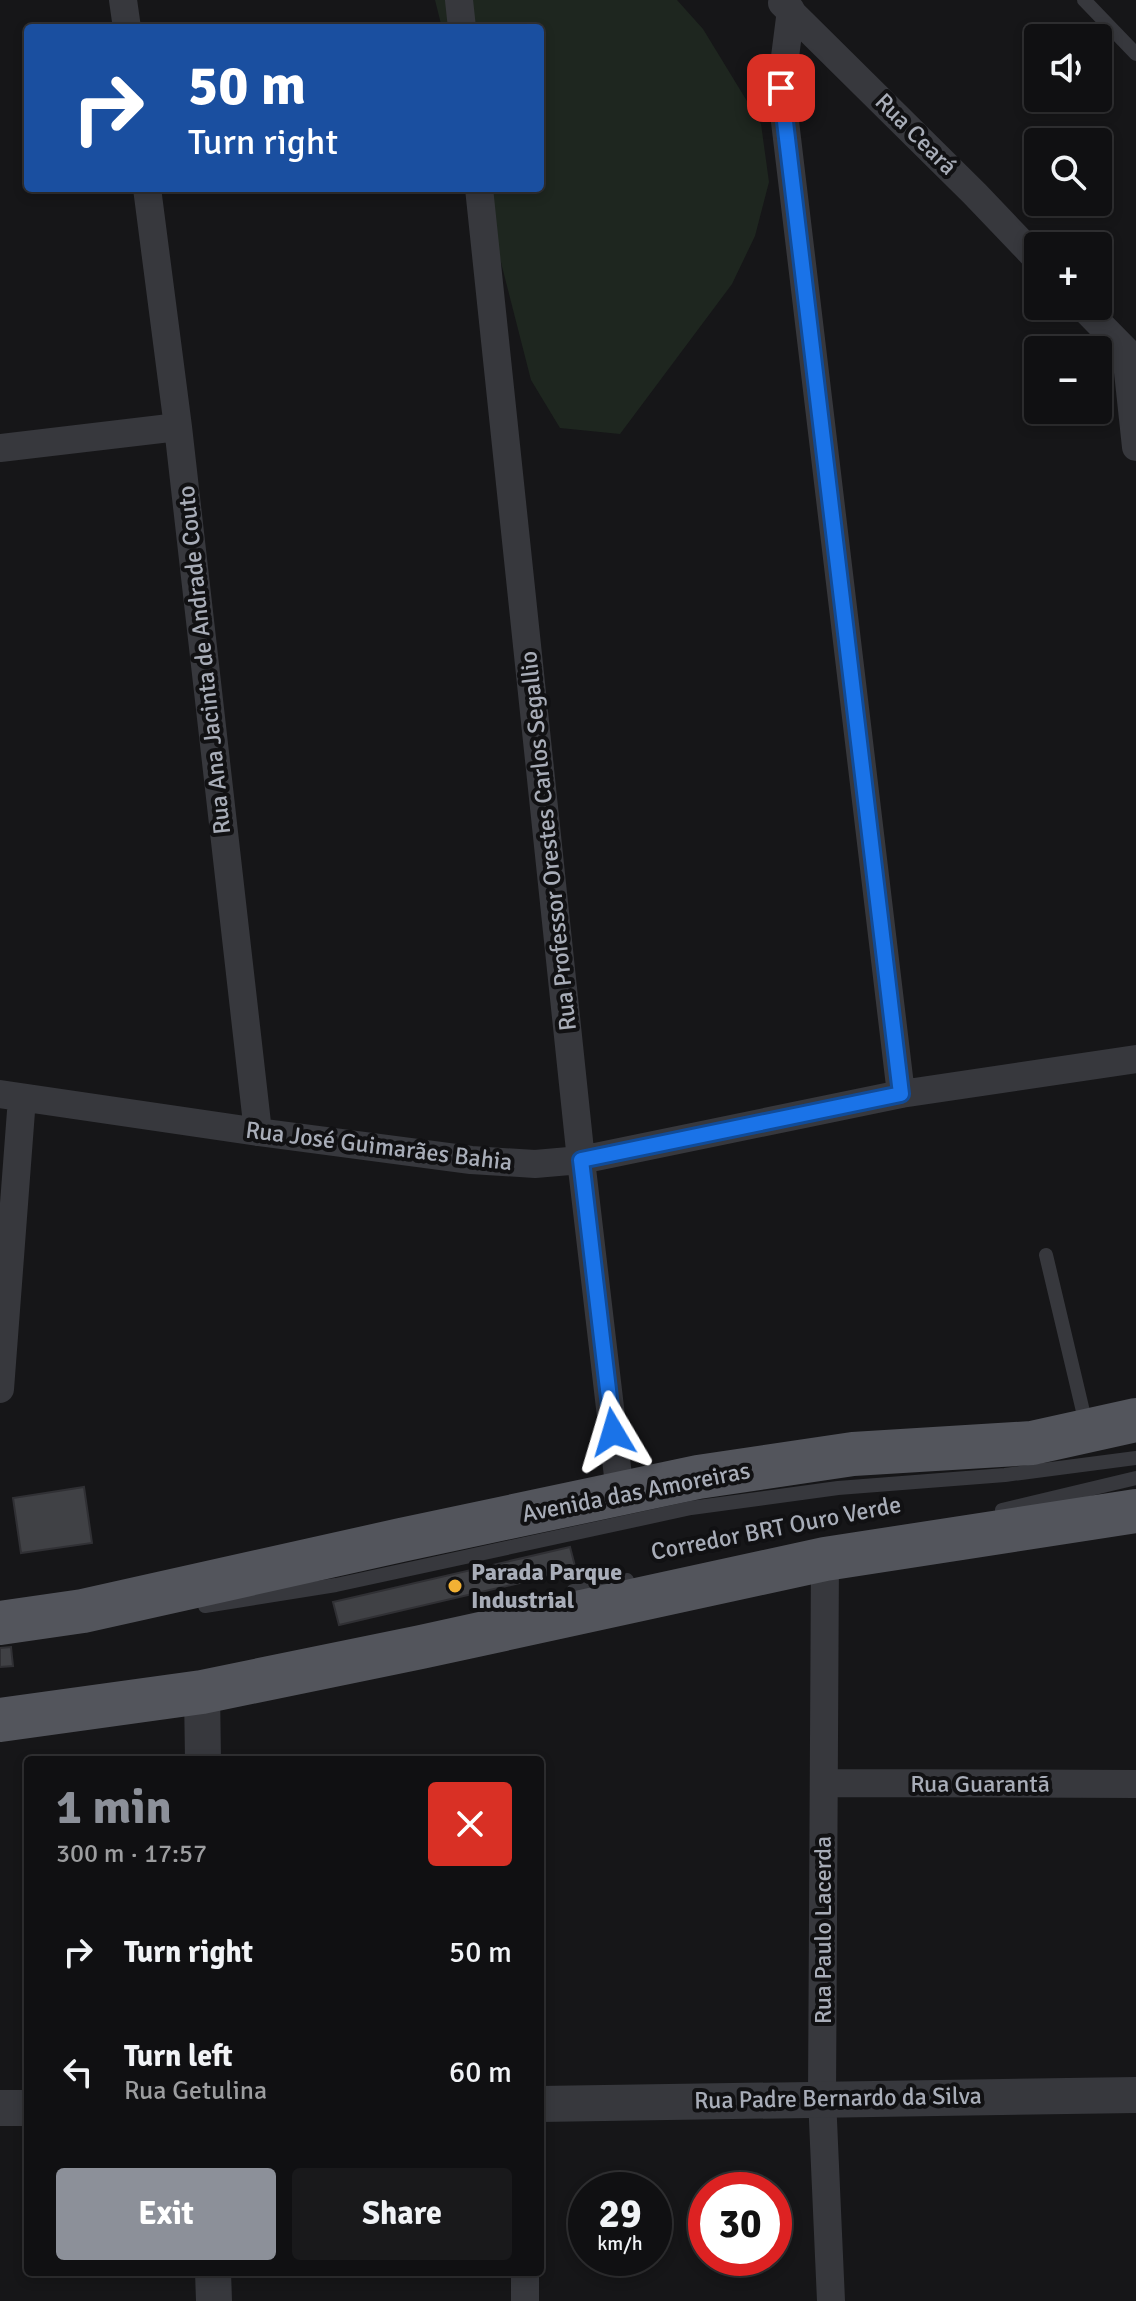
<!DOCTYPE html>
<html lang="en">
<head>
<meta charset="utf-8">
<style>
	body { margin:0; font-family:Signika,sans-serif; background:#19191b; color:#f1f3f6; height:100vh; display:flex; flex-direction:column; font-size:30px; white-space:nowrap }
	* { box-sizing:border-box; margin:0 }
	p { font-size:26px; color:#9c9d9f }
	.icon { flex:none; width:44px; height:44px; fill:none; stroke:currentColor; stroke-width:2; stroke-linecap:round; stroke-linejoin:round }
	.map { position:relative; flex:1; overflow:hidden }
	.sheet { position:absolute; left:24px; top:1756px; width:520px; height:520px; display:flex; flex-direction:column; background:#101012; border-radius:8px; box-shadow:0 4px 12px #0003,0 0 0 2px #303032 }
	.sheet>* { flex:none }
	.guide { position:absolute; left:24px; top:24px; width:520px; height:168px; border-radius:8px; box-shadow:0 4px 12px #0003,0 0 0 2px #303032; background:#1a4fa0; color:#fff; overflow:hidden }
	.tools { position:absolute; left:1024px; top:24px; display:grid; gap:16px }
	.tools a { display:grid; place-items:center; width:88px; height:88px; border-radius:8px; background:#101012; box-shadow:0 4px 12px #0003,0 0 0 2px #303032; font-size:40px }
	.speed { position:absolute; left:568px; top:2172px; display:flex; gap:16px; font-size:40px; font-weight:700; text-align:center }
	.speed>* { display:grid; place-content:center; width:104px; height:104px; border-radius:50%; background:#101012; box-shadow:0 4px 12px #0003,0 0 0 2px #303032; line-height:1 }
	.speed small { font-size:20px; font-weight:400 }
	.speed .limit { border:12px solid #d22; background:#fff; color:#111 }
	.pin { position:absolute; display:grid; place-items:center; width:68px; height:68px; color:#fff; margin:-34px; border-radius:16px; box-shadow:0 4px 12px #0006 }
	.me { position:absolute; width:88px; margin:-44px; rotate:353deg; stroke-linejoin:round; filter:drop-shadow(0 0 6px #0008) }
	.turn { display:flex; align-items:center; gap:28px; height:168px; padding:0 32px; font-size:36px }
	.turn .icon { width:104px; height:104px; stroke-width:2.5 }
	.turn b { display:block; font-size:56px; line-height:68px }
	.round { display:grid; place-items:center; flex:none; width:84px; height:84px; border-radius:8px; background:#19191b }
	.overview { display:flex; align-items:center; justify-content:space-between; height:136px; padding:0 32px }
	h1 { font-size:48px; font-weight:700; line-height:60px; color:#8c9099 }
	.action { display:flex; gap:16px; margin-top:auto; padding:16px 32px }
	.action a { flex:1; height:92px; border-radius:8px; background:#8c9099; color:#fff; font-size:32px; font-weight:700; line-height:92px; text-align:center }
	.action a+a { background:#19191b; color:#f1f3f6 }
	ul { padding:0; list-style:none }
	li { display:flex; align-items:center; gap:24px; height:120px; padding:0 32px }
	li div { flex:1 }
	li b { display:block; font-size:30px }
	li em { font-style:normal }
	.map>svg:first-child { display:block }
	.green { fill:#1e261f }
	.building { fill:#404145; stroke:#303034; stroke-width:2 }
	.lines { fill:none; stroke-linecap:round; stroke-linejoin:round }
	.service { stroke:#37383d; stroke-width:14 }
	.minor { stroke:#37383d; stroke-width:28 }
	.tertiary { stroke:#37383d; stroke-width:36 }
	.primary { stroke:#53555c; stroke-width:44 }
	.route-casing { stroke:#114b97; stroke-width:20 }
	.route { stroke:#1a73e8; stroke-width:14 }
	.poi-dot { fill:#f2b134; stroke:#111113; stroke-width:3 }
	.labels { text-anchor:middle; stroke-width:8; stroke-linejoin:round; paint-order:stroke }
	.street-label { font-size:24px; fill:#a8adb8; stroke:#111113 }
	.poi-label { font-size:24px; font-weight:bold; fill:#a8adb8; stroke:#111113; text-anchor:start }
</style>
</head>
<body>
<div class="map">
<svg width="1136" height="2301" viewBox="0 0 1136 2301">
	<rect width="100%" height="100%" fill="#161618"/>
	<path class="green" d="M435 0H677L703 29 761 124 769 182 755 236 732 284 620 434 560 428 531 380 482 188H540V28H442Z"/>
	<path class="building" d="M84 1487 92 1543 21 1553 13 1498Z
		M570 1547 576 1570 339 1625 333 1602Z
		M11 1647 13 1666 0 1667V1648Z"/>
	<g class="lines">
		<path class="service" d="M1084 0 1136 54
			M1046 1255 1086 1424
			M1002 1510 1136 1478
			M573 1591 627 1580
			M205 1606 336 1585 691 1508 838 1488 1005 1475 1136 1458"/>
		<path class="minor" d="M123 0 127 28
			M459 0 462 28
			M782 3 975 194 1038 260
			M791 10 781 88 901 1094
			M147 188 178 427 258 1132
			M479 188 581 1160 620 1493
			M1082 306 1136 361
			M1126 353 1136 447
			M0 448 178 427
			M0 1094 258 1132 471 1160 535 1164 581 1160 901 1094 1136 1059
			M0 1389 22 1098
			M825 1559 822 2098 831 2301
			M824 1783 1136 1784
			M525 2272V2301"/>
		<path class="tertiary" d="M202 1692 203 1760
			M540 2104 1136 2095
			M0 2108H28
			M213 2272 214 2301"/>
		<path class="primary" d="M0 1623 83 1611 401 1540 698 1477 853 1454 1032 1443 1136 1420
			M0 1720 202 1692 421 1647 825 1559 1136 1511"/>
	</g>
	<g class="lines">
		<defs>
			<path id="route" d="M613 1432 581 1160 901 1094 781 88"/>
		</defs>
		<use href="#route" class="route-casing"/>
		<use href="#route" class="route"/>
	</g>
	<circle class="poi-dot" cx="455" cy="1586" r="8"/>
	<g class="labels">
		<g class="street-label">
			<text transform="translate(916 134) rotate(45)" y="8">Rua Ceará</text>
			<text transform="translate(204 660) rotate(-96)" y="8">Rua Ana Jacinta de Andrade Couto</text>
			<text transform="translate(548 841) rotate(-96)" y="8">Rua Professor Orestes Carlos Segallio</text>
			<text transform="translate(379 1146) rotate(7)" y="8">Rua José Guimarães Bahia</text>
			<text transform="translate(636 1492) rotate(-11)" y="8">Avenida das Amoreiras</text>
			<text transform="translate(776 1528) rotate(-11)" y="8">Corredor BRT Ouro Verde</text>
			<text x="980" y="1792">Rua Guarantã</text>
			<text transform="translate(823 1930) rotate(-90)" y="8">Rua Paulo Lacerda</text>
			<text transform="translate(838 2098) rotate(-1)" y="8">Rua Padre Bernardo da Silva</text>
		</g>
		<g class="poi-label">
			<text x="471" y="1580">Parada Parque<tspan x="471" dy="28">Industrial</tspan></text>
		</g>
	</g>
</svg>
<div class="tools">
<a><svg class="icon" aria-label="sound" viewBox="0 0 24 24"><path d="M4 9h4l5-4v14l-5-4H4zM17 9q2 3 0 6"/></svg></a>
<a><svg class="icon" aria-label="search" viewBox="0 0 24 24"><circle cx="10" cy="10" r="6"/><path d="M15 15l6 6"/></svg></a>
<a>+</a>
<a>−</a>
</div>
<div class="speed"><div>29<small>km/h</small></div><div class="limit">30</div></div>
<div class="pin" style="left:781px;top:88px;background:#d93025"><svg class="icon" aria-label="arrive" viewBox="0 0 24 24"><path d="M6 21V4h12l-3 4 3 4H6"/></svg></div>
<svg class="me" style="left:613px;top:1432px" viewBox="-20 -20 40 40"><path d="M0-17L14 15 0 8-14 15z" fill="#1a73e8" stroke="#fff" stroke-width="4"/></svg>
<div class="guide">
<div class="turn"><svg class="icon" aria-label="right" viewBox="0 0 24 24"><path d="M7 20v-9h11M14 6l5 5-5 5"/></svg><div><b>50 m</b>Turn right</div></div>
</div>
<section class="sheet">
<div class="overview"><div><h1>1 min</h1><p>300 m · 17:57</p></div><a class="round" style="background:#d93025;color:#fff"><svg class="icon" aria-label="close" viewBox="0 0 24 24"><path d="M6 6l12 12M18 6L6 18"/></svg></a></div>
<ul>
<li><svg class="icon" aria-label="right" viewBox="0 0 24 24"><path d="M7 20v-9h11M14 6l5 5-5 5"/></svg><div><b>Turn right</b></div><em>50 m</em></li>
<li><svg class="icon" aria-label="left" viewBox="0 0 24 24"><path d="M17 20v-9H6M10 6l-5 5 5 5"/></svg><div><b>Turn left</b><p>Rua Getulina</p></div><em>60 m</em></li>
</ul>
<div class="action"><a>Exit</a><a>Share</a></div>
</section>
</div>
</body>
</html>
